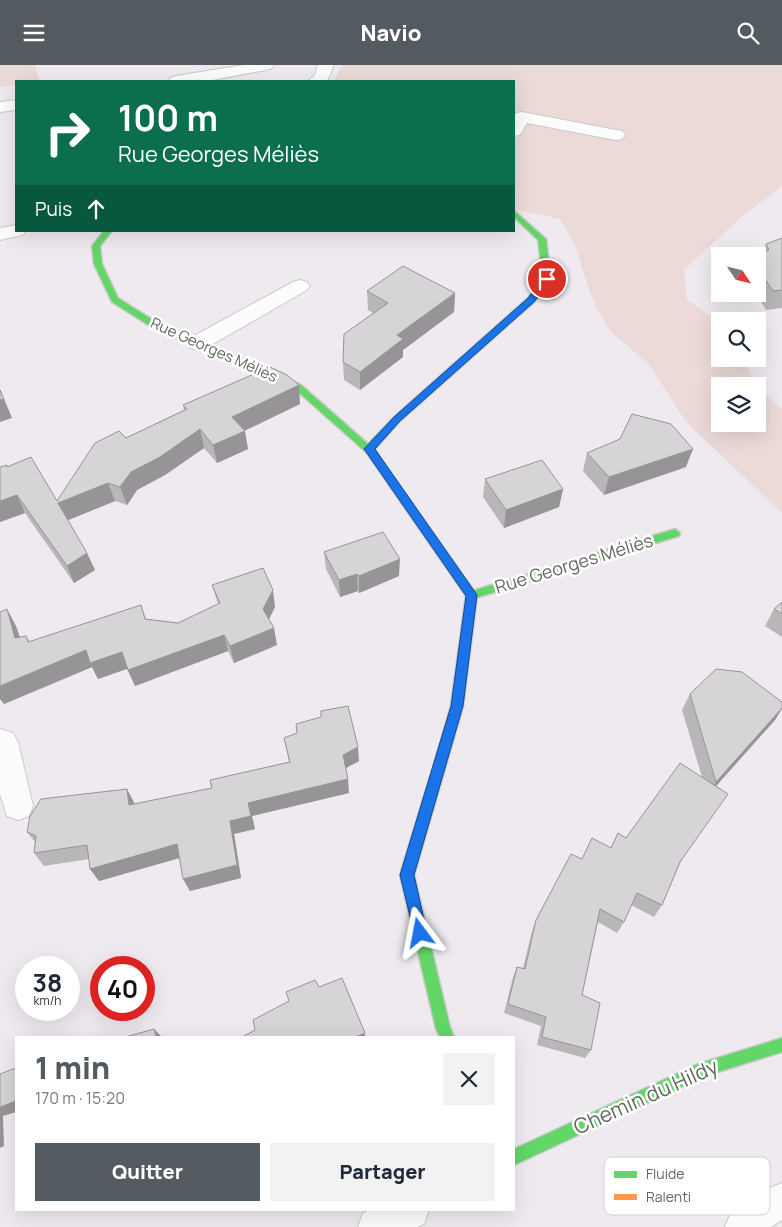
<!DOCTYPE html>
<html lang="fr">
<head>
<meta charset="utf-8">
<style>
	body { margin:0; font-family:Manrope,sans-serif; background:#f2f2f3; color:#1f2937; height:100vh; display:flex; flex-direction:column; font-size:19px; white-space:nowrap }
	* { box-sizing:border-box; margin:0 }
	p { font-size:16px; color:#747a83 }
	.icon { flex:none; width:28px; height:28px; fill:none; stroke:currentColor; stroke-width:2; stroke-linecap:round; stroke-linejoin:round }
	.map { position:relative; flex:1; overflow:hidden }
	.side { position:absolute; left:15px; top:971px; width:500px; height:175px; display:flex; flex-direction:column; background:#fff; border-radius:0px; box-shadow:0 5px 20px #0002 }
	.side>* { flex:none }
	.guide { position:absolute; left:15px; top:15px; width:500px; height:152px; border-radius:0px; box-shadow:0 5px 20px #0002; background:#0b6e4f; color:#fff; overflow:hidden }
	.needle { width:32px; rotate:125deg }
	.fabs { position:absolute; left:711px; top:182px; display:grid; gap:10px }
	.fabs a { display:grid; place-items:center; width:55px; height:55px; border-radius:0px; background:#fff; box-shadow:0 5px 20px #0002; font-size:25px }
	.speed { position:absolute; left:15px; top:891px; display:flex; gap:10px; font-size:25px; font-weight:700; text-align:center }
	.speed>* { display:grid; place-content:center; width:65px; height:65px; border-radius:50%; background:#fff; box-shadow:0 5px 20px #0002; line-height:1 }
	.speed small { font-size:12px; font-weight:400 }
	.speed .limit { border:8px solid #d22; background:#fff; color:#111 }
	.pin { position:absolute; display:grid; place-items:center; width:42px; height:42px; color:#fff; margin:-21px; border:2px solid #fff; border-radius:50%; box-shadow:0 1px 5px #0007 }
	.me { position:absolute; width:55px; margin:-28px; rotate:347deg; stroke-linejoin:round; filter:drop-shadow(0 0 4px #0008) }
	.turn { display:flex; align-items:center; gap:18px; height:105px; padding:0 20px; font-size:22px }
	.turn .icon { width:65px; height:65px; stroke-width:2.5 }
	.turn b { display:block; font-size:35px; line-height:42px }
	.then { display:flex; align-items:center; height:48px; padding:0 20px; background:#0003; gap:10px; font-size:19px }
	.round { display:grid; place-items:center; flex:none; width:52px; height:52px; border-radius:0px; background:#f2f2f3 }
	.summary { display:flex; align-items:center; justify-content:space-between; height:85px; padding:0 20px }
	h1 { font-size:30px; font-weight:800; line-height:38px; color:#535a60 }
	.button { display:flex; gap:10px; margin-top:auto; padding:10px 20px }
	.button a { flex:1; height:58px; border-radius:0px; background:#535a60; color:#fff; font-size:20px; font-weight:800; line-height:58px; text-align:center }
	.button a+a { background:#f2f2f3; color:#1f2937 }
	header { display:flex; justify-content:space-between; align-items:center; height:65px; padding:0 20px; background:#535a60; color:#fff; font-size:22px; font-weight:800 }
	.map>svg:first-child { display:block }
	.green { fill:#ebdad8 }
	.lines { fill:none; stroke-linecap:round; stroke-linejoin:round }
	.lane-casing { stroke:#cacac9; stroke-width:2 }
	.street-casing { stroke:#cacac9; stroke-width:2 }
	.fast-casing { stroke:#cbcbca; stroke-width:3 }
	.slow-casing { stroke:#cbcbca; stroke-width:3 }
	.lane { fill:#fdfcfd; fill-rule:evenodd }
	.street { fill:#fdfcfd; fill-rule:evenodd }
	.fast { fill:#63d668; fill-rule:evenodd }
	.slow { fill:#ff974d; fill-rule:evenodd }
	.wall { fill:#b8b6b8 }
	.shaded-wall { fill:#969496 }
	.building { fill:#d6d4d6; stroke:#969496 }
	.route { fill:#1a73e8; stroke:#114b97 }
	.labels { text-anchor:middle; stroke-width:5; stroke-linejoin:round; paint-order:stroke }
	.far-street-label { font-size:15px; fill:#61685f; stroke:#fff }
	.street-label { font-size:18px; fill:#61685f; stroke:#fff }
	.near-street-label { font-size:21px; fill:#61685f; stroke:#fff }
	.key { fill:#fff; stroke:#d0d2cf; stroke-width:1 }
	.key-label { font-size:14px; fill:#61685f }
</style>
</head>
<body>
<header><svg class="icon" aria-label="menu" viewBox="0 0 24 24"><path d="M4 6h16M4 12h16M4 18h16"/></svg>Navio<svg class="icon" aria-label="search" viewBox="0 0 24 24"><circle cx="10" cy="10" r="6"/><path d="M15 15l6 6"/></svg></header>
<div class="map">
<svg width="782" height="1162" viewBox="0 0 782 1162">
	<rect width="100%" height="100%" fill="#efeaef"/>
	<path class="green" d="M0 0H35L39 15 16 16V19L0 22Z
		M342 0H782V121L739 154 684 205 687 235 720 258V294H742L757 321H720V359H758V322L782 344V448L687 358 648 298 611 267 597 244 590 228 575 180 560 154 514 144V16H334Z"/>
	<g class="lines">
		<defs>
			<path id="lane" d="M782 1118V1155L771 1162H725L730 1150 770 1123Z"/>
			<path id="street" d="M244 0H274L272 3 266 5 207 16H168L170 13 176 11Z
				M318 0H334L327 16H308L315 10Z
				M16 35V45L0 47V37Z
				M522 47 616 65 622 66 625 70 622 74 616 75 527 58 520 70 514 71V52L516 48Z
				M16 160V166H25L23 170 0 175V163Z
				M300 215 307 217 310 221 307 225 206 283 198 285 190 283 187 278 190 273 293 217Z
				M0 664 13 668 18 677 33 741 29 751 18 755 7 751 0 729Z
				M370 1145H429L424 1159 417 1162H358L363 1148Z"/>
			<path id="fast" d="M514 146 546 174 551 214 534 237 400 356 374 385 373 388H367L295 324 150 261 112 237 94 199 92 181 104 166H112L100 181 102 199 118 233 156 257 301 320 368 379 394 352 528 233 543 214 538 175 514 152Z
				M675 464 680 468 679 471 472 534 467 530 472 526Z
				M441 691 445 692 447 696 414 810 450 962 454 972H440L436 964 400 810 435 696 437 692Z
				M782 973V987L705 1011 514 1100V1084L698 999Z"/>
			<path id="slow" d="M370 383 373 384 477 530 463 641 447 696 445 700 441 701 437 700 435 696 451 641 466 531 367 388 365 386Z"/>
		</defs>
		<use href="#lane" class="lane-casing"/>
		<use href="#street" class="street-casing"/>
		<use href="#fast" class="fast-casing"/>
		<use href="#slow" class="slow-casing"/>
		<use href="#lane" class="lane"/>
		<use href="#street" class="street"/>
		<use href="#fast" class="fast"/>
		<use href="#slow" class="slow"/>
	</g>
	<path class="wall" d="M782 173V243L766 245 756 229H758L757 191 758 189 763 187 766 179Z
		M367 226 455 228 454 247 403 285V292L360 325 344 315 343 297 373 248 368 245Z
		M300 339 244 366 248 384 217 398 204 383 165 410 137 425 127 440 115 436 68 455 95 505 74 518 25 448 0 457 7 402 57 436 126 373 184 345 183 340Z
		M587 388 686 402 604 430 583 406Z
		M485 414 563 424 559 442 504 463 483 432Z
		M324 487 399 511 359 528 358 526 340 532 326 504Z
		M212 520 275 542 269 554 277 580 234 598 228 586 135 621 127 604 98 614 92 602 4 639 0 634V547L16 561 20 572 26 571 30 577 141 540 146 554 178 558 218 539Z
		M782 537V572L765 561 774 544Z
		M690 629 782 637V644L775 655 716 721 680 798 662 840 654 852 631 840 624 857 617 868 598 857 582 930 591 985 585 993 537 980 541 961 504 948 513 912 517 902 523 903 532 866 536 855 582 794 611 783 618 768 626 773 702 712 682 645Z
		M284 673 359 696 346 703 349 728 252 751 255 764 234 769 241 813 190 826 179 793 99 816 90 804 89 794 44 801 34 788 35 777 27 767 127 724 135 739 212 723 289 697Z"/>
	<path class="shaded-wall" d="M455 228 454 247 403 285V292L360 325V307L397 270Z
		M299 320 300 339 244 366H245L248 384 217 398 213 380 232 352Z
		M0 324 12 353 0 357Z
		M200 364 204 383 165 410 137 425 127 440 120 422 131 407Z
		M693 384 686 402 604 430 609 412Z
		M108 418 115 436 66 456 58 438Z
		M563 424 559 442 504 463 506 445Z
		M17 430 25 448 0 457V436Z
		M87 488 95 505 74 518 67 501Z
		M400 494 399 511 359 528V511Z
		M357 509 358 526 340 532 339 515Z
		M273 525 275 542 266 560 263 544Z
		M7 544 16 561 25 589 15 573Z
		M274 563 277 580 234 598 230 581Z
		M224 570 228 586 135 621 128 605Z
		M86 585 122 587 129 603 98 614 92 602 4 639 0 634V621Z
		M782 643 775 655 707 731 716 717Z
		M358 682 359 696 344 704 343 690Z
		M348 714 349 728 252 751 255 764 234 769 241 813 190 826 183 814 230 756 248 738Z
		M127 724 134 738 137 754 129 740Z
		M177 779 183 792 99 816 90 804Z
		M154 964 162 972H156Z
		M365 968V972H356Z
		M16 1036V1047L3 1051 4 1081 0 1083V1042Z"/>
	<path class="building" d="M782 173V225L773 226 759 205 766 200 758 189 769 185 766 179Z
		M403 201 455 228 397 270 403 274 360 307 343 297 344 269 388 238 367 226Z
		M270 302 287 310 299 320 232 352 245 366 213 380 200 364 160 392 131 407 120 422 108 418 58 438 87 488 67 501 17 430 0 436V402L7 400V402L31 392 57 436 95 378 119 366 126 373 187 344 183 340Z
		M0 325 4 334 0 335Z
		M632 349 671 359 693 384 609 412 587 388 620 374Z
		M542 395 563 424 506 445 485 414Z
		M383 467 400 494 359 511 357 509 339 515 324 487Z
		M263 503 273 525 263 544 274 563 230 581 224 570 128 605 122 587 90 598 86 585 0 621V547L7 544 15 573 26 571 28 577 141 540 145 554 178 558 220 538 212 520Z
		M782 537V549L774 544Z
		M716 604 742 607 782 637V643L716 717 690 629Z
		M348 641 358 682 343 690 348 714 248 738 251 751 230 756 237 800 183 814 177 779 90 804 87 780 34 788 36 771 27 767 30 751 41 734 127 724 129 740 212 723 210 715 290 697 284 673 297 668 296 659 321 652V646Z
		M680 698 728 729 680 797 662 840 637 828 624 857 600 844 582 930 600 938 591 985 542 972 546 952 508 939 517 902 525 904 536 855 571 789 582 794 592 773 611 783 618 768 626 773Z
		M342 913 365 968 356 972H242L255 965 253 955 289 936 286 927 315 915 319 922Z
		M154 964 156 972H125Z
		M16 1003V1036L0 1042V1009Z"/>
	<path class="route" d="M544 212 552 214 534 237 400 356 375 384 477 530 463 641 414 810 427 868 425 873 420 875 416 873 414 868 400 810 451 641 466 531 364 384 394 352 528 233Z"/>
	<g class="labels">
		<g class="far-street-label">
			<text transform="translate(214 285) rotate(24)" y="5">Rue Georges Méliès</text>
		</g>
		<g class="street-label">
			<text transform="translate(574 499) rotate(-17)" y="6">Rue Georges Méliès</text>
		</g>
		<g class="near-street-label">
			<text transform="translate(646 1032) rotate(-24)" y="7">Chemin du Hildy</text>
		</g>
	</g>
	<rect x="604" y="1092" width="166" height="58" rx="8" class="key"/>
	<rect x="614" y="1106" width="23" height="7" fill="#63d668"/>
	<rect x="614" y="1129" width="23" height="6" fill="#ff974d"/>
	<g class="key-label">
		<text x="646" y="1114">Fluide</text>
		<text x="646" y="1137">Ralenti</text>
	</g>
</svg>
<div class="fabs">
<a><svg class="needle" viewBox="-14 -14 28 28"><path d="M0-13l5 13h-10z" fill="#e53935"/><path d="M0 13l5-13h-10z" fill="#747a83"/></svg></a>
<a><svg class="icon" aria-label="search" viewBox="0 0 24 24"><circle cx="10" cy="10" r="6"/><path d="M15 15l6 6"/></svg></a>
<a><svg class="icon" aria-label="layers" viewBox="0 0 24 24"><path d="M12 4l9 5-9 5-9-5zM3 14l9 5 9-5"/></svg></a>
</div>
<div class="speed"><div>38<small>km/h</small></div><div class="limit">40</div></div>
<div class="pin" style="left:547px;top:214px;background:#d93025"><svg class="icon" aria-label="arrive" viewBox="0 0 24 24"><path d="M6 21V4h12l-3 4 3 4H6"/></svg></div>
<svg class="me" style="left:420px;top:868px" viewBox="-20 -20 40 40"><path d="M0-17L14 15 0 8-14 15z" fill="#1a73e8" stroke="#fff" stroke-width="4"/></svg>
<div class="guide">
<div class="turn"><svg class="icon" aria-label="right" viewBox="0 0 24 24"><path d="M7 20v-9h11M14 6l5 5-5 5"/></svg><div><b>100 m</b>Rue Georges Méliès</div></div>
<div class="then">Puis<svg class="icon" aria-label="ahead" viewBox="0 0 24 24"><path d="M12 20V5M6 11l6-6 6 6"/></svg></div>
</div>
<section class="side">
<div class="summary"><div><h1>1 min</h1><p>170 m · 15:20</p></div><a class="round"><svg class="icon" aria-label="close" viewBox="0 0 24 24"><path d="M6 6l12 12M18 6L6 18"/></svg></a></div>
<div class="button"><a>Quitter</a><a>Partager</a></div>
</section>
</div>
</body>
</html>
